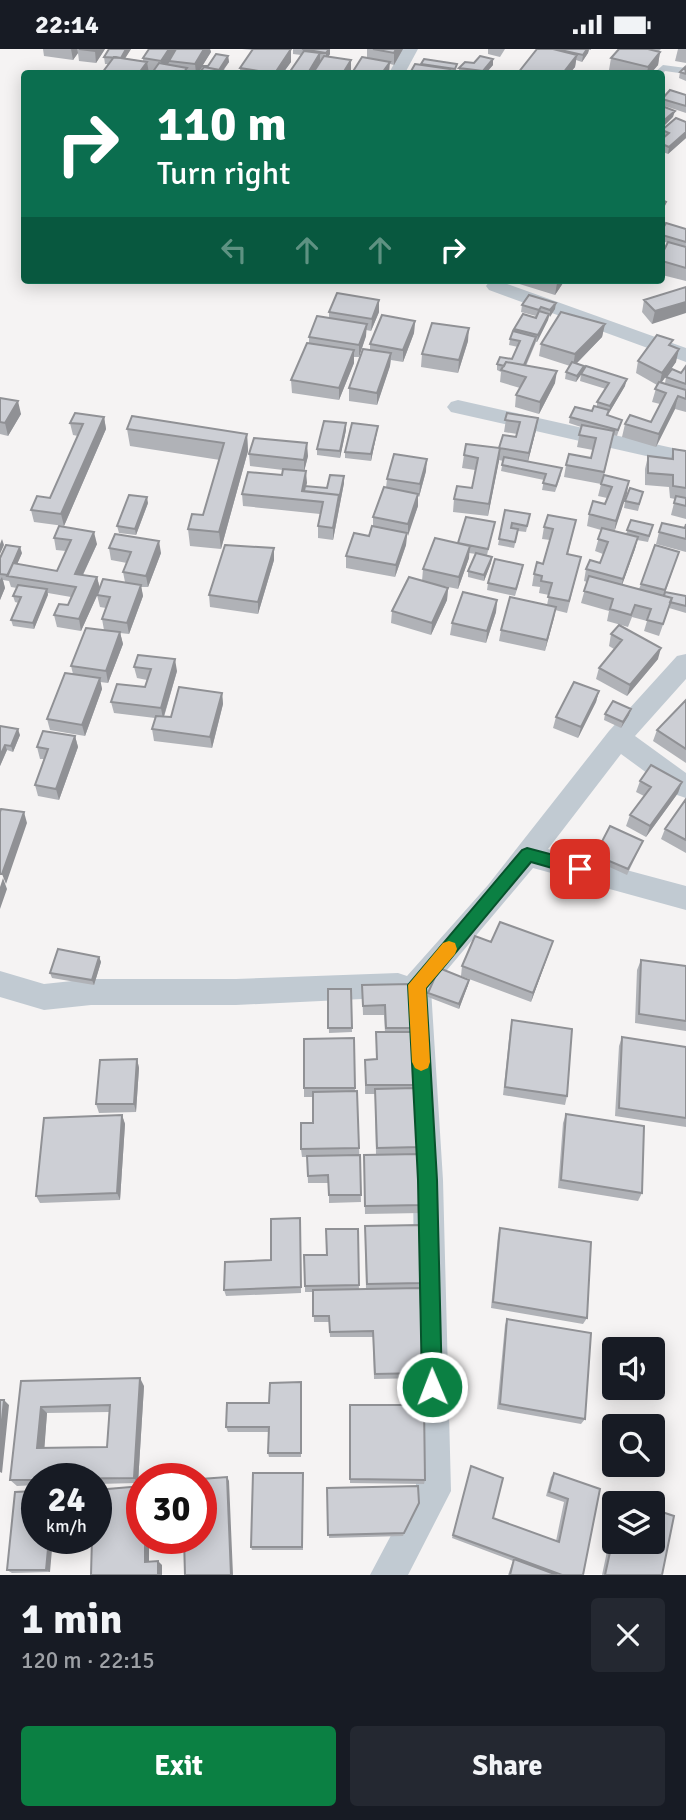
<!DOCTYPE html>
<html lang="en">
<head>
<meta charset="utf-8">
<style>
	body { margin:0; font-family:Signika,sans-serif; background:#242831; color:#f1f3f6; height:100vh; display:flex; flex-direction:column; font-size:26px; white-space:nowrap }
	* { box-sizing:border-box; margin:0 }
	p { font-size:23px; color:#9ea1a6 }
	.icon { flex:none; width:38px; height:38px; fill:none; stroke:currentColor; stroke-width:2; stroke-linecap:round; stroke-linejoin:round }
	.map { position:relative; height:1526px; overflow:hidden }
	.drawer { display:flex; flex-direction:column; background:#171b24; flex:1 }
	.drawer>* { flex:none }
	.banner { position:absolute; left:21px; top:21px; width:644px; height:214px; border-radius:7px; box-shadow:0 4px 18px #0003; background:#0b6e4f; color:#fff; overflow:hidden }
	.tools { position:absolute; left:602px; top:1288px; display:grid; gap:14px }
	.tools a { display:grid; place-items:center; width:63px; height:63px; border-radius:7px; background:#171b24; box-shadow:0 4px 18px #0003; font-size:35px }
	.speed { position:absolute; left:21px; top:1414px; display:flex; gap:14px; font-size:35px; font-weight:700; text-align:center }
	.speed>* { display:grid; place-content:center; width:91px; height:91px; border-radius:50%; background:#171b24; box-shadow:0 4px 18px #0003; line-height:1 }
	.speed small { font-size:18px; font-weight:400 }
	.speed .limit { border:10px solid #d22; background:#fff; color:#111 }
	.pin { position:absolute; display:grid; place-items:center; width:60px; height:60px; color:#fff; margin:-30px; border-radius:14px; box-shadow:0 4px 10px #0006 }
	.me { position:absolute; width:77px; margin:-38px; rotate:359deg; stroke-linejoin:round; filter:drop-shadow(0 0 5px #0008) }
	.turn { display:flex; align-items:center; gap:24px; height:147px; padding:0 21px; font-size:32px }
	.turn .icon { width:91px; height:91px; stroke-width:2.5 }
	.turn b { display:block; font-size:49px; line-height:60px }
	.lanes { display:flex; align-items:center; height:66px; padding:0 21px; background:#0003; justify-content:center; gap:35px; direction:ltr }
	.lanes .off { opacity:.35 }
	.round { display:grid; place-items:center; flex:none; width:74px; height:74px; border-radius:7px; background:#242831 }
	.headline { display:flex; align-items:center; justify-content:space-between; height:119px; padding:0 21px }
	h1 { font-size:42px; font-weight:800; line-height:52px }
	.action { display:flex; gap:14px; margin-top:auto; padding:14px 21px }
	.action a { flex:1; height:80px; border-radius:7px; background:#0b8043; color:#fff; font-size:28px; font-weight:800; line-height:80px; text-align:center }
	.action a+a { background:#242831; color:#f1f3f6 }
	.status { display:flex; justify-content:space-between; align-items:center; height:49px; padding:0 35px; background:#171b24; direction:ltr }
	.status svg { height:19px; fill:currentColor }
	.map>svg:first-child { display:block }
	.lines { fill:none; stroke-linecap:round; stroke-linejoin:round }
	.service { fill:#c1cad2; fill-rule:evenodd }
	.minor { fill:#c1cad2; fill-rule:evenodd }
	.wall { fill:#b0b2b7; fill-rule:evenodd }
	.shaded-wall { fill:#909195 }
	.building { fill:#cdcfd5; stroke:#909195; stroke-width:2; fill-rule:evenodd }
	.route { fill:#0b8043; stroke:#07532c; stroke-width:2 }
	.slow { fill:#f59e0b }
</style>
</head>
<body>
<div class="status"><b>22:14</b><svg viewBox="0 0 49 12"><path d="M0 12V9h3v3zM5 12V6h3v6zM10 12V3h3v9zM15 12V0h3v12zM26 1h20v11H26zM47 4h2v5h-2z"/></svg></div>
<div class="map">
<svg width="686" height="1526" viewBox="0 0 686 1526">
	<rect width="100%" height="100%" fill="#f5f3f3"/>
	<g class="lines">
		<path class="service" d="M663 16 686 19V25L665 22 662 26 654 24Z"/>
		<path class="minor" d="M402 0H418L405 24H389Z
			M496 231 686 299V313L489 241 486 237 489 233Z
			M458 351 686 402V416L451 363 447 358 451 353Z
			M686 605V630L635 687 686 724V749L677 746 621 705 548 800 686 837V861L533 819 431 940 443 1131 451 1442 408 1526H370L416 1439 413 1131 403 948 236 956H91L44 961 0 948V922L44 935 91 930H236L398 924 407 927 488 836 609 682 677 607Z"/>
	</g>
	<path class="wall" d="M43 0H105L96 14 79 12 78 4 73 11 44 7Z
		M109 0H131L125 9 143 12V9L210 0 211 3 202 17H208L228 7 229 13 223 22 199 24V23L198 24H152L153 23 148 22 149 24H102L108 15H105L104 8Z
		M242 0H291V13L283 24H240V19L252 1Z
		M293 0H330V5L328 8 351 24 301 6 293 5Z
		M367 0H403L394 16 367 9Z
		M487 0H505L500 8 488 5V0Z
		M537 0H591V1H589L588 4 582 13 576 11 575 18 570 24H518Z
		M618 0H661L658 3H660L658 16 651 24H623L609 21 611 9Z
		M678 0H686V14L675 12Z
		M424 10 457 21 455 24H410L421 16Z
		M493 16 486 24H459V19Z
		M686 19V32L679 29 680 23Z
		M686 46V64L662 56V50Z
		M686 73V89L668 105 663 103 662 110V90L663 89 662 88V81Z
		M686 180V232L662 226V205L668 194 662 192V181Z
		M513 231H565L555 246 513 233Z
		M686 238 652 275 642 263 644 251Z
		M379 251V263L371 282 366 281V287L359 308H354V314L339 351 292 344 291 331 309 294V288L329 269V263Z
		M522 256 555 260 549 268 548 271 537 293H536L526 317 555 334 539 365 515 358 516 346 520 339 500 333 501 323 497 321V315L512 310 518 298 509 296 510 290 514 280 536 267 521 263Z
		M415 272 414 284 403 313 391 311 390 317 377 356 349 352V339L370 301V295Z
		M605 275 602 288 577 314 584 317 583 323 625 337 609 364 608 367 622 371 617 387 613 386 604 426 627 444 614 482 626 485 631 471 653 476 648 493 637 491 635 500 622 535 639 540 641 535 675 515 664 547H686V564L669 559 659 587 644 582 647 572 632 568 628 578 607 572 609 562 581 554 587 533 584 532 586 520 600 514 603 505 595 502 601 481 587 477 589 465 605 455 607 449 598 447 601 435 564 428 566 416 591 409 593 401 577 398 581 378 569 374 570 368 592 362 597 358V353L606 340 580 332 581 325 576 333 565 330 566 323 570 317 539 307 541 295Z
		M468 292 458 324 421 318 422 305Z
		M672 297 676 313 662 333 665 334 666 328 681 324 686 317V363L675 360 656 398 622 388 625 375 651 373 660 355 652 353 657 336 636 324 638 312Z
		M0 349 21 365 8 387 0 385Z
		M507 364 536 381 528 413 561 426 555 443 542 441 544 431 501 422 503 412 499 411 488 467 453 463 454 450 472 439 475 421 462 419 464 406 499 399 516 388 517 385 504 383Z
		M104 368 106 380 64 477 34 473 31 461 50 449 78 387 73 386 70 374Z
		M127 380 247 385 248 402 221 500 190 497 188 480 203 466 220 411 130 397Z
		M346 381 340 409 317 406V400Z
		M377 383 371 412 345 409V403Z
		M673 400 686 402V470L671 466 675 450 670 449 669 438 645 436V420L648 407 671 410Z
		M249 405 308 407 304 422H306V437L327 439 344 434 333 491 318 489V477L320 465 243 457 242 445 282 426 283 421 250 417Z
		M426 422 419 448 418 447V457L407 486 406 496 395 528 346 519V507L369 487 373 478V468L386 439 387 430Z
		M643 443 638 462 624 459 625 452Z
		M148 454 136 486 119 484 117 477Z
		M505 461 530 465 526 483 518 482 514 499 498 496Z
		M576 471 568 505 581 508 567 564 555 561 545 602 499 592 501 581 547 556 549 546 539 544 540 538 532 537 534 525 543 515 550 491 542 490 544 478Z
		M495 473 487 506 492 508 491 514 484 532 468 528V522L476 505 469 504V509L458 540 429 534 448 539 447 551 431 586 391 574 392 562 422 532 423 520 458 494Z
		M686 475V503L656 495 659 483 685 479Z
		M54 489 97 495 83 526 97 528 100 540 81 582 57 578 54 566 68 556 71 548 48 544 34 580 13 577 11 571 19 554 15 553 13 547 17 539 11 538 9 532 3 531 5 539 0 551V509L22 504 17 515 57 522 66 502 56 501Z
		M109 499 161 504 148 538H141L143 547 129 585 120 584 123 595 108 634 100 633 102 640 85 687 50 681 47 670 73 625 71 617 104 581 102 570 106 559 100 558 97 546 125 533 123 523 127 514 111 511Z
		M274 499V511L258 565 210 558 209 546Z
		M522 523 515 547 487 541 488 534Z
		M497 551 496 563 486 594 450 586 452 574Z
		M611 585 658 610 627 647 596 630 599 619 614 600 609 597Z
		M134 618 177 622 164 668H171L222 644 223 655 212 699 154 692 152 680 155 669 114 664 111 653 145 638 147 631 137 629Z
		M599 642 596 653 578 689 553 679 556 668Z
		M686 651V714L653 692 657 681Z
		M605 665 629 666 621 679 604 671Z
		M0 677 20 686 13 703 7 701 0 717Z
		M75 687 78 698 59 751 38 747 35 736 45 710H40L37 698Z
		M640 732 682 733 678 744 646 788 626 777 630 766 644 747 636 743Z
		M686 750V804L661 790 665 780Z
		M643 792 627 826 594 811 595 806Z
		M553 892 550 901 531 953 461 927 462 917 491 893Z
		M99 908 101 913 94 936 52 929 50 924Z
		M641 911 686 917V982L635 974 637 921Z
		M469 931 468 936 459 960 428 948V944Z
		M362 936 413 979 417 1036V1044L419 1098 418 1105 422 1156 421 1164 365 1165 364 1114 376 1106 375 1045H365V1011L376 1010V983H385L384 966H363Z
		M328 940H351L352 983 329 984Z
		M512 971 567 1047 565 1056 503 1046 510 980Z
		M622 988 686 998V1078L615 1067 619 997Z
		M354 989 355 1042H357L361 1153 329 1154V1134H308L307 1108H302L301 1100 313 1074V1048H304V1039Z
		M137 1010 139 1019 136 1063 99 1064 96 1055Z
		M566 1065 642 1144 638 1152 558 1139 563 1074Z
		M122 1066 125 1075 120 1151 40 1154 36 1147Z
		M301 1177V1244L226 1247 224 1241 271 1211Z
		M500 1179 587 1269 583 1275 491 1259 498 1186Z
		M358 1180 359 1240H366L365 1184 422 1234 420 1240 424 1324 423 1329 374 1330 373 1288H330L329 1273H314L313 1243H305V1237L327 1206Z
		M507 1270 585 1370 581 1375 497 1360 505 1276Z
		M21 1332 144 1337 138 1434 96 1435V1430H37V1436L17 1437 10 1431ZM109 1363 107 1398 44 1399 47 1364Z
		M301 1333V1408H269L268 1404 269 1383H228L226 1378 269 1354Z
		M350 1356 425 1431 424 1435 350 1434Z
		M471 1417 493 1469 556 1492 564 1453 546 1447 551 1428 554 1424 600 1440 583 1526H508L513 1512 452 1489Z
		M303 1424V1501H252L251 1498Z
		M327 1439 417 1457 403 1487 329 1489Z
		M15 1443 50 1523 12 1524 7 1521Z
		M614 1469V1493L662 1526H602Z"/>
	<path class="shaded-wall" d="M71 0H77L78 4 73 11Z
		M96 0H105L96 14 95 2Z
		M126 0H131L121 16 120 10Z
		M169 0H178L162 24 161 12Z
		M204 0H210L211 3 198 24H196L195 15Z
		M291 0V13L283 24H275Z
		M329 0H330V5L326 11V4Z
		M396 0H403L394 16V4Z
		M587 0H589L588 4 582 13 583 6Z
		M660 3 658 16 651 24H647L648 18Z
		M320 4V17L316 24H308Z
		M577 6 575 18 570 24H563Z
		M228 7 229 13 221 24H217Z
		M493 10V16L486 24H483V22Z
		M351 11V24H343Z
		M147 13 149 24H139Z
		M390 13 389 24H382Z
		M675 62 673 68 662 79V73Z
		M686 83V89L668 105 669 98Z
		M666 153 663 165 662 168V159Z
		M558 231H565L555 246 557 234Z
		M379 251V263L371 282 372 270Z
		M686 253V264L652 275 655 262Z
		M556 254 555 260 550 268V261Z
		M549 265 548 271 537 293 538 286Z
		M415 272 414 284 403 313V301Z
		M367 275 366 287 359 308V296Z
		M605 275 602 288 573 318 575 305Z
		M469 279 468 292 458 324 459 311Z
		M536 288 535 294 521 327 522 321Z
		M679 300 676 313 659 337 662 324Z
		M354 301V314L339 351V339Z
		M391 304 390 317 377 356V344Z
		M584 317 583 323 576 333 577 327Z
		M557 322 555 334 539 365 540 353Z
		M627 330 625 337 609 364 610 357Z
		M678 347 675 360 656 398 659 385Z
		M18 352 21 365 8 387 5 374Z
		M104 368 106 380 64 477 61 465Z
		M538 369 536 381 527 416 529 404Z
		M346 374V381L340 409V402Z
		M378 377 377 383 371 412V405Z
		M247 385 248 402 221 500 219 483Z
		M307 394 308 407 304 423V411Z
		M500 399 499 412 488 467 489 455Z
		M427 410 426 422 419 448 420 435Z
		M306 422 307 434 304 447 302 442Z
		M344 427V434L333 491V479Z
		M629 432 627 444 614 484 616 472Z
		M418 445V457L408 487V475Z
		M147 448 148 454 136 486 135 480Z
		M94 483 97 495 78 536 75 525Z
		M407 484 406 496 395 528 396 516Z
		M638 488 635 500 620 542 623 530Z
		M2 490 4 496 0 505V495Z
		M159 492 161 504 148 538 146 527Z
		M470 497 469 509 458 540 459 528Z
		M20 498 22 504 12 527 8 526Z
		M274 499V511L258 565V553Z
		M492 508 491 514 484 532V526Z
		M2 528 5 539 0 551V531Z
		M97 528 100 540 81 582 79 570Z
		M141 536 143 547 129 585 127 574Z
		M448 539 447 551 431 586 432 574Z
		M47 540 48 546 34 580 33 574Z
		M497 551 496 563 486 594 487 582Z
		M556 558 554 569 545 602 547 591Z
		M120 583 123 595 108 634 106 622Z
		M661 599 658 610 627 647 630 636Z
		M175 610 177 622 163 670 161 659Z
		M100 629 102 640 85 687 82 676Z
		M599 642 596 653 578 689 581 678Z
		M222 644 223 655 212 699 210 688Z
		M631 660 629 666 621 679 623 673Z
		M18 680 20 686 13 703 11 697Z
		M75 687 78 698 59 751 56 740Z
		M5 696 7 701 0 717V707Z
		M682 733 678 744 646 788 650 777Z
		M24 763 27 774 6 835 2 825Z
		M3 829 7 840 0 860V838Z
		M553 892 550 901 531 953 533 944Z
		M99 908 101 913 94 936 92 931Z
		M469 931 468 936 459 960V955Z
		M137 1010 139 1019 136 1063 134 1055Z
		M122 1066 125 1075 120 1151 117 1144Z
		M140 1329 144 1337 138 1434 134 1429Z
		M4 1351 9 1356 2 1424 0 1423V1390Z
		M41 1358 47 1364 44 1405 37 1399Z
		M227 1428 229 1432 233 1526H231Z
		M49 1489H53L50 1523 46 1521Z
		M145 1489H149V1517L145 1513Z
		M158 1512 162 1516V1526H158Z"/>
	<path class="building" d="M79 0H96L95 2Z
		M109 0H126L121 9 104 8Z
		M149 0H169L161 12 143 9Z
		M176 0H204L195 15 169 12Z
		M253 0H291L275 24H271L240 19Z
		M302 0H329L326 4Z
		M373 0H396L394 4Z
		M537 0H553L577 6 563 24H518Z
		M556 0H587L583 6Z
		M619 0H648L660 3 648 18 611 9Z
		M304 2 320 4 308 24H289Z
		M216 5 228 7 219 21 204 18 201 22H198L202 17H208Z
		M324 7 351 11 343 24H313Z
		M480 7 493 10 483 22 459 19 465 13 474 14Z
		M114 8 147 13 139 24H102Z
		M362 8 390 13 382 24H352Z
		M424 10 457 15 455 20 421 15Z
		M159 14 187 19 183 24H152Z
		M415 15 450 20 448 24H410Z
		M204 18 236 24H199Z
		M685 18 686 25 680 23Z
		M670 41 686 46V57L662 50Z
		M662 57 675 62 662 73Z
		M676 69 686 73V83L669 98 662 95V90L669 84 662 81Z
		M662 151 666 153 662 159Z
		M666 174 686 180V193L662 186V181Z
		M668 193 686 198V219L662 212V205Z
		M686 238V253L655 262 644 251Z
		M337 244 379 251 372 270 329 263Z
		M529 246 556 254 550 261 541 258 539 261 522 256Z
		M539 262 549 265 538 286 514 280 523 265 536 269Z
		M561 263 605 275 575 305 541 295Z
		M382 266 415 272 403 301 370 295Z
		M317 267 367 275 359 296 309 288Z
		M432 274 469 279 459 311 422 305Z
		M513 282 536 288 524 316 506 313 504 317 497 315 500 308 512 310 520 292 510 290Z
		M657 286 673 291 669 296 679 300 662 324 638 312Z
		M307 294 354 301 339 339 291 331Z
		M363 300 391 304 377 344 349 339Z
		M506 313 557 322 540 353 516 346 526 328 501 321Z
		M572 313 584 317 577 327 566 323Z
		M586 317 627 330 610 357 597 353 609 334 581 325Z
		M686 317V335L666 328 672 320 681 324Z
		M659 333 686 341V350L678 347 659 385 625 375 630 366 651 373 666 344 655 340Z
		M0 349 18 352 5 374 0 373Z
		M594 357 609 361 607 366 622 371 618 381 570 368 575 358 592 362Z
		M75 364 104 368 61 465 31 461 37 447 50 449 83 375 70 374Z
		M507 364 538 369 529 404 499 399 503 386 516 388 520 373 505 371Z
		M132 367 247 385 219 483 188 480 192 465 203 466 224 394 127 380Z
		M324 372 346 374 340 402 317 400Z
		M352 374 378 377 371 405 345 403Z
		M582 376 614 382 604 423 566 416 569 405 591 409 596 389 579 386Z
		M254 389 307 394 304 411 249 405Z
		M466 395 500 399 489 455 454 450 457 437 472 439 478 409 464 406Z
		M673 400 686 402V439L673 437V426L648 424V407L673 410Z
		M394 405 427 410 420 435 387 430Z
		M504 408 562 419 556 437 543 434 546 425 502 416Z
		M283 420 306 422 302 442 339 446 333 479 318 477 323 453 242 445 248 423 282 426Z
		M330 426 344 427 339 450V446L304 442 305 437 327 439Z
		M604 426 629 432 616 472 589 465 593 452 605 455 612 438 601 435Z
		M384 438 418 445 408 475 373 468Z
		M630 439 643 443 639 455 625 452Z
		M129 446 147 448 135 480 117 477Z
		M676 447 686 449V457L674 454Z
		M505 461 530 465 527 477 512 474 511 479 518 480 515 493 499 490Z
		M548 466 576 471 567 505 581 508 569 552 548 548 552 534 541 532 542 527 534 525 537 513 543 515 553 480 544 478Z
		M466 468 495 473 488 500 458 494Z
		M631 471 653 476 649 487 627 481Z
		M662 474 685 479 686 475V490L659 483Z
		M59 477 94 483 75 525 97 528 79 570 54 566 59 555 68 556 76 538 7 527 13 514 57 522 71 491 54 489Z
		M372 477 407 484 396 516 346 507 354 484 369 487Z
		M602 479 638 488 623 530 586 520 590 511 600 514 608 493 598 490Z
		M115 485 159 492 146 527 123 523 131 503 109 499Z
		M435 489 470 497 459 528 423 520Z
		M6 496 20 498 8 526 0 525V509Z
		M225 496 274 499 258 553 209 546Z
		M655 496 679 503 665 541 641 535Z
		M476 504 492 508 484 526 468 522Z
		M495 510 523 516 516 540 488 534Z
		M589 527 672 549 663 575 647 571 651 560 635 556 631 566 610 560 613 550 584 542Z
		M409 528 448 539 432 574 392 562Z
		M103 530 141 536 127 574 102 570 110 548 97 546Z
		M18 536 47 540 33 574 11 571 21 548 13 547Z
		M463 543 497 551 487 582 452 574Z
		M665 543 686 547V557L670 553 672 549 664 547Z
		M510 548 556 558 547 591 501 581Z
		M619 576 661 599 630 636 599 619 622 591 611 585Z
		M86 579 120 583 106 622 71 617Z
		M138 606 175 610 161 659 111 653 117 635 145 638 151 620 134 618Z
		M65 624 100 629 82 676 47 670Z
		M574 633 599 642 581 678 556 668Z
		M179 638 222 644 210 688 152 680 156 667 171 668Z
		M686 651V700L657 681Z
		M613 652 631 660 623 673 605 665Z
		M0 677 18 680 11 697 5 696 0 707Z
		M43 682 75 687 56 740 35 736 48 700 37 698Z
		M651 716 682 733 650 777 630 766 651 738 640 732Z
		M686 750V791L665 780Z
		M1 760 24 763 2 825H0V763Z
		M610 777 643 792 628 820 595 806Z
		M500 873 553 892 533 944 462 917 475 887 491 893Z
		M58 900 99 908 92 931 50 924Z
		M641 911 686 917V972L639 965Z
		M439 919 469 931 459 955 428 944Z
		M411 935 413 979H386L385 956 363 957 362 936Z
		M328 940H351L352 979H328Z
		M512 971 572 980 567 1047 505 1038Z
		M376 983H415L417 1036H366L365 1011 377 1010Z
		M622 988 686 998V1069L619 1059Z
		M354 989 355 1039H304V990Z
		M137 1010 134 1055H96L100 1011Z
		M416 1039 419 1098 377 1099 375 1040Z
		M357 1042 359 1099 301 1100V1074H313V1043Z
		M566 1065 644 1077 642 1144 561 1131Z
		M122 1066 117 1144 36 1147 44 1069Z
		M419 1105 422 1156 365 1157 364 1106Z
		M360 1106 361 1146H329L328 1126 308 1127 307 1107Z
		M300 1169 301 1238 224 1241 225 1213 271 1211V1170Z
		M419 1176 422 1234 367 1235 365 1177Z
		M500 1179 591 1193 587 1269 493 1253Z
		M326 1180H358L359 1236 305 1237 304 1206H327Z
		M420 1239 424 1324 375 1325 373 1282 330 1283 329 1267H313V1241Z
		M507 1270 591 1284 585 1370 500 1355Z
		M140 1329 134 1429 37 1430V1431H10L21 1332ZM110 1356 107 1398 37 1399 41 1358Z
		M301 1333V1404H268L269 1378H226L227 1354H269L270 1334Z
		M0 1351H4L0 1390Z
		M350 1356H424L425 1431 350 1430Z
		M471 1417 503 1429 493 1469 559 1493 568 1450 549 1443 554 1424 600 1440 583 1526H562L453 1486Z
		M253 1424H303L302 1498H251Z
		M227 1428 231 1526H185L184 1489H201V1430Z
		M142 1437V1489H145V1513L158 1512V1526H91L92 1489H96V1441Z
		M418 1437 419 1454 404 1484 328 1486 327 1439Z
		M37 1442V1489H49L46 1521H7L15 1443Z
		M622 1449 638 1454H621Z
		M653 1460 674 1467 662 1526H605L614 1485V1493H653Z
		M514 1510 557 1526H510Z"/>
	<path class="route" d="M527 799 580 813 586 815 588 820 586 825 580 827 531 813 426 939 437 1131 442 1338 439 1345 432 1348 425 1345 422 1338 418 1131 408 936 522 801Z"/>
	<path class="slow" d="M449 892 455 894 457 900 455 905 426 939 430 1013 428 1019 421 1022 415 1019 412 1013 408 936 443 894Z"/>
</svg>
<div class="tools">
<a><svg class="icon" aria-label="sound" viewBox="0 0 24 24"><path d="M4 9h4l5-4v14l-5-4H4zM17 9q2 3 0 6"/></svg></a>
<a><svg class="icon" aria-label="search" viewBox="0 0 24 24"><circle cx="10" cy="10" r="6"/><path d="M15 15l6 6"/></svg></a>
<a><svg class="icon" aria-label="layers" viewBox="0 0 24 24"><path d="M12 4l9 5-9 5-9-5zM3 14l9 5 9-5"/></svg></a>
</div>
<div class="speed"><div>24<small>km/h</small></div><div class="limit">30</div></div>
<div class="pin" style="left:580px;top:820px;background:#d93025"><svg class="icon" aria-label="arrive" viewBox="0 0 24 24"><path d="M6 21V4h12l-3 4 3 4H6"/></svg></div>
<svg class="me" style="left:432px;top:1338px" viewBox="-20 -20 40 40"><circle r="17" fill="#0b8043" stroke="#fff" stroke-width="3"/><path d="M0-11L8 9 0 5-8 9z" fill="#fff"/></svg>
<div class="banner">
<div class="turn"><svg class="icon" aria-label="right" viewBox="0 0 24 24"><path d="M7 20v-9h11M14 6l5 5-5 5"/></svg><div><b>110 m</b>Turn right</div></div>
<div class="lanes"><svg class="icon off" aria-label="left" viewBox="0 0 24 24"><path d="M17 20v-9H6M10 6l-5 5 5 5"/></svg><svg class="icon off" aria-label="ahead" viewBox="0 0 24 24"><path d="M12 20V5M6 11l6-6 6 6"/></svg><svg class="icon off" aria-label="ahead" viewBox="0 0 24 24"><path d="M12 20V5M6 11l6-6 6 6"/></svg><svg class="icon" aria-label="right" viewBox="0 0 24 24"><path d="M7 20v-9h11M14 6l5 5-5 5"/></svg></div>
</div>
</div>
<section class="drawer">
<div class="headline"><div><h1>1 min</h1><p>120 m · 22:15</p></div><a class="round"><svg class="icon" aria-label="close" viewBox="0 0 24 24"><path d="M6 6l12 12M18 6L6 18"/></svg></a></div>
<div class="action"><a>Exit</a><a>Share</a></div>
</section>
</body>
</html>
